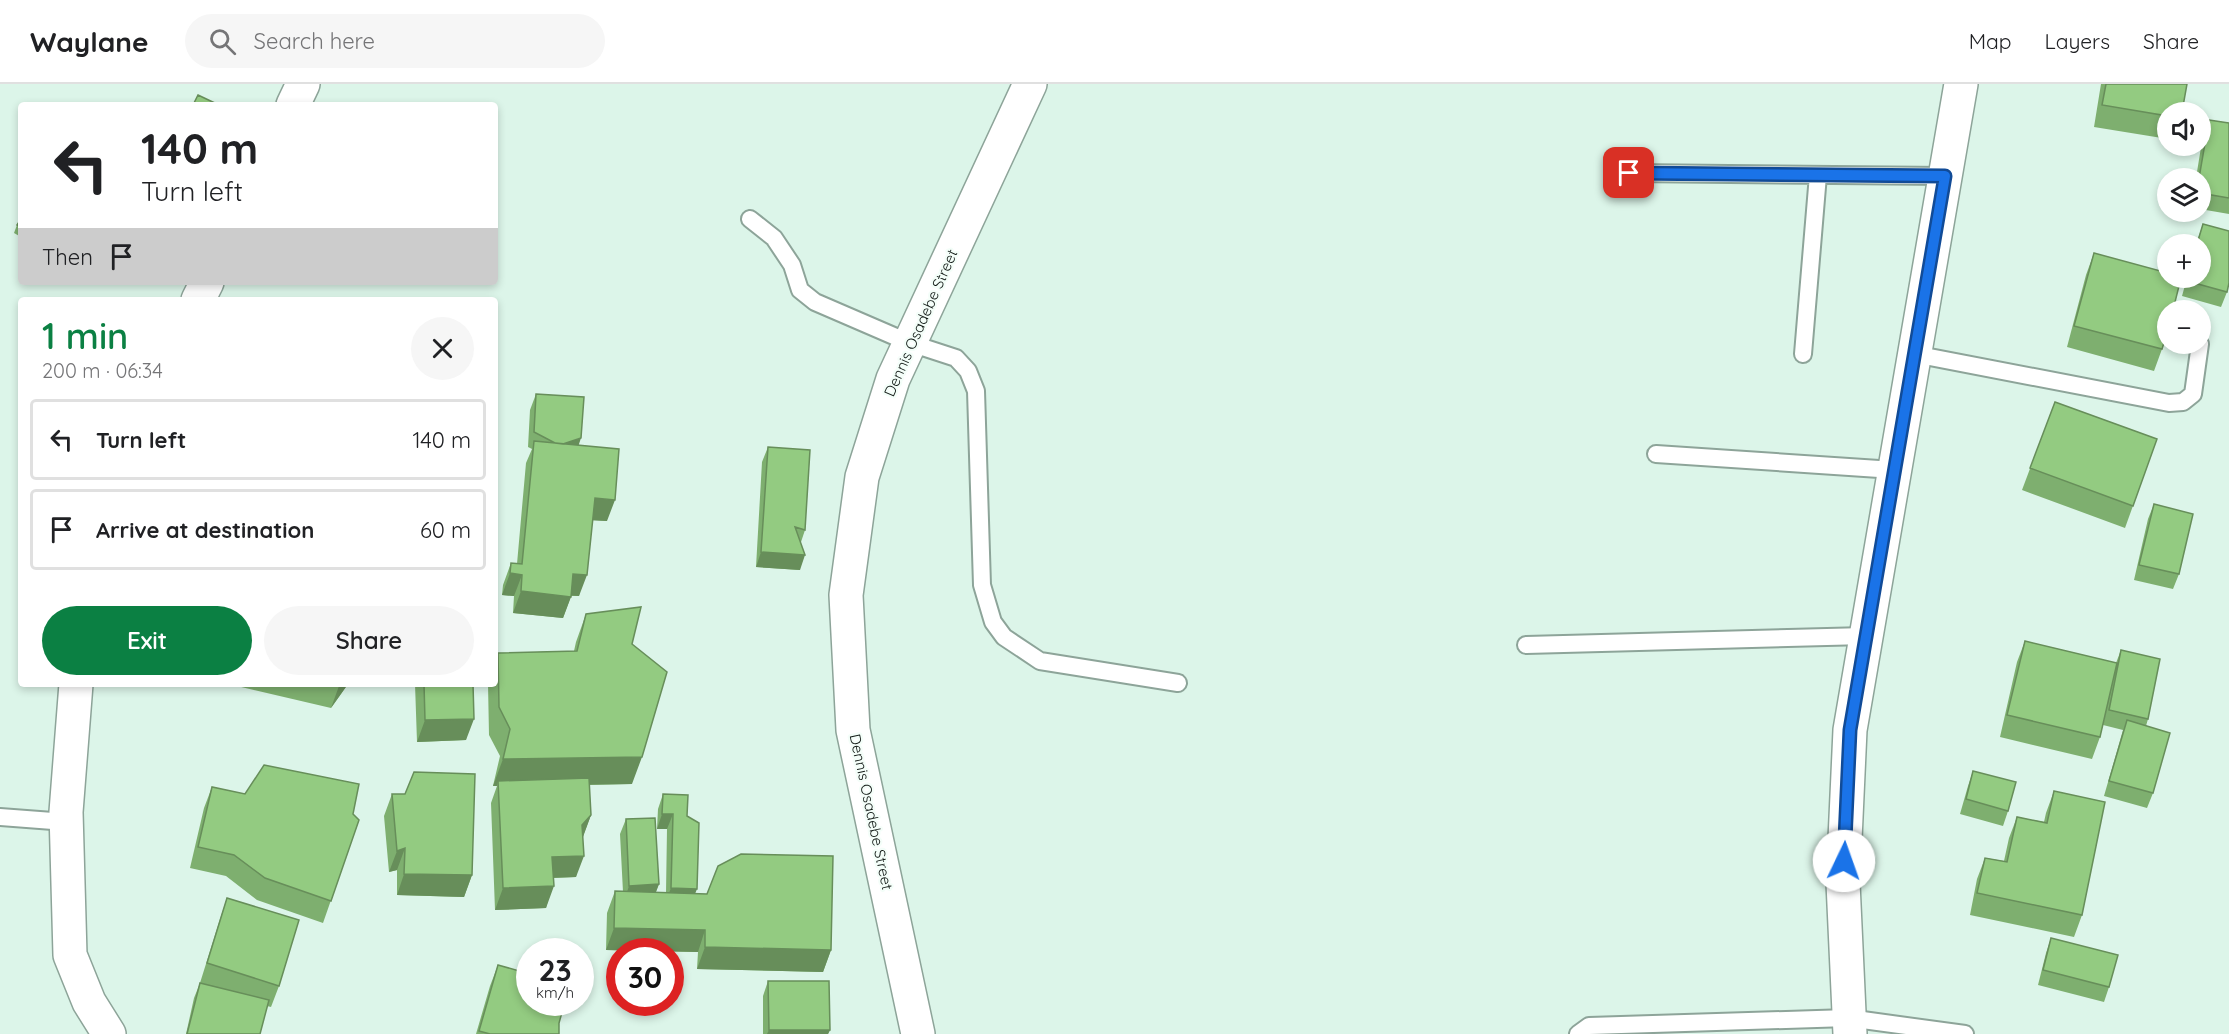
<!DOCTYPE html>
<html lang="en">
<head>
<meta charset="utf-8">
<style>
	body { margin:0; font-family:Quicksand,sans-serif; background:#f6f6f6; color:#202124; height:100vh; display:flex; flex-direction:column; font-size:22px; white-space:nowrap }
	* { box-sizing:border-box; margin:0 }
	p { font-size:20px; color:#757577 }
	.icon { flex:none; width:33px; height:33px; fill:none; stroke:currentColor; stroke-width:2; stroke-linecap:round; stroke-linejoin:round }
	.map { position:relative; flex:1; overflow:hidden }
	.drawer { position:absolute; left:18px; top:213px; width:480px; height:390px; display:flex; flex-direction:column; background:#fff; border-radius:6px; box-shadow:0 3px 9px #0003 }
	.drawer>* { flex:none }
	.hud { position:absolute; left:18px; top:18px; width:480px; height:183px; border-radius:6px; box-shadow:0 3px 9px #0003; background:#fff; color:#202124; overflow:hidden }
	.fabs { position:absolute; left:2157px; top:18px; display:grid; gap:12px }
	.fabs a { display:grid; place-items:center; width:54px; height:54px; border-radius:50%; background:#fff; box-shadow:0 3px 9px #0003; font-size:30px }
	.speed { position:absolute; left:516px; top:854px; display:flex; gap:12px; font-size:30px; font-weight:700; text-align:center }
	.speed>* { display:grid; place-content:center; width:78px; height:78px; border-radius:50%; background:#fff; box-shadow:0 3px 9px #0003; line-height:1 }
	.speed small { font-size:15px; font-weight:400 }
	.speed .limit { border:9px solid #d22; background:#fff; color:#111 }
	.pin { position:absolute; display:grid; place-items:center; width:51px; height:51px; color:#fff; margin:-26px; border-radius:12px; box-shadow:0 3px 9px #0006 }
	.me { position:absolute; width:66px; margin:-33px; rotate:3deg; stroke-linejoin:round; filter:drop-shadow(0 0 4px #0008) }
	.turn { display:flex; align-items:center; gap:21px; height:126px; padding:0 24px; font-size:27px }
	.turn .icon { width:78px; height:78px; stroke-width:2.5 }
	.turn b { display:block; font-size:42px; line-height:51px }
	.then { display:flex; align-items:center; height:57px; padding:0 24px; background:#0003; gap:12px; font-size:22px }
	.round { display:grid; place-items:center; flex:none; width:63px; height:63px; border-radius:32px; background:#f6f6f6 }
	.summary { display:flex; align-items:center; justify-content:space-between; height:102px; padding:0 24px }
	h1 { font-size:36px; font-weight:600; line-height:45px; color:#0b8043 }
	.primary-button { display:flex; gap:12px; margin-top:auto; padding:12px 24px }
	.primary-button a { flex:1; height:69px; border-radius:36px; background:#0b8043; color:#fff; font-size:24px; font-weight:600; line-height:69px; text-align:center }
	.primary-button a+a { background:#f6f6f6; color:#202124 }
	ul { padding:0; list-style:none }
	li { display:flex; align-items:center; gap:18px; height:81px; margin:0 12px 9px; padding:0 12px; border:3px solid #e0e0e0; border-radius:6px }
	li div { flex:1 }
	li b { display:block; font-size:22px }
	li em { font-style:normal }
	header { display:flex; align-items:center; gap:36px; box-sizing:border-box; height:84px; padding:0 30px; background:#fff; border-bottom:2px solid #e0e0e0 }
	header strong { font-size:28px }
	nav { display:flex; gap:33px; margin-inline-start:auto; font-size:21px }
	.search { width:420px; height:54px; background:#f6f6f6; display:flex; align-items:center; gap:15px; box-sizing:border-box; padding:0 21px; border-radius:33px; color:#757577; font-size:22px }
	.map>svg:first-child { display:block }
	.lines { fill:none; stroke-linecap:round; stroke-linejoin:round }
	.lane-casing { stroke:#8da499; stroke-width:20 }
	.street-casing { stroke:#8da499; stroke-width:36 }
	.lane { stroke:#fff; stroke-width:16 }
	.street { stroke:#fff; stroke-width:33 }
	.wall { fill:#7eaf6f }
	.shaded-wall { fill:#678e5a }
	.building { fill:#93cb81; stroke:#678e5a; stroke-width:1.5 }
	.route-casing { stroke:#114b97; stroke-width:15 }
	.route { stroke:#1a73e8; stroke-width:10 }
	.labels { text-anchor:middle; stroke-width:4.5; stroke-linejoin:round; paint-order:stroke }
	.street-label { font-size:15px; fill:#0f1713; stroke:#f4fef9 }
</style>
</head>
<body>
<header>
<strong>Waylane</strong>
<div class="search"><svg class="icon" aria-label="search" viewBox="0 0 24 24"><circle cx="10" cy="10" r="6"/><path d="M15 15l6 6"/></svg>Search here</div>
<nav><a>Map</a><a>Layers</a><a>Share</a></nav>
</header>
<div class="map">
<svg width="2229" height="950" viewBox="0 0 2229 950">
	<rect width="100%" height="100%" fill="#dcf5e9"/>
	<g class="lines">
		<defs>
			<path id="lane" d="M1629 89 1945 92
				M750 135 774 154 792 181 800 206 815 218 910 259 956 274 968 287 976 307 982 501 993 538 1004 553 1040 577 1178 599
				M1803 270 1818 91
				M1914 270 2169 319 2183 318 2193 310 2200 260
				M1656 370 1894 386
				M1526 561 1866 552
				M0 733 66 738
				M1578 950 1589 942 1848 934 1965 950"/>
			<path id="street" d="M293 21 303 0
				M198 216 207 198
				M76 600 66 728 70 871 89 918 109 950
				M918 950 853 646 846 511 862 393 893 295 1030 0
				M1850 950 1843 799 1850 646 1961 0"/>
		</defs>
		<use href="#lane" class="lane-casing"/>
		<use href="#street" class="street-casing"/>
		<use href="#lane" class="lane"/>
		<use href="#street" class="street"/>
	</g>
	<path class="wall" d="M2101 0H2187L2168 28V55L2094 43Z
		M2209 36 2229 39V130L2200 125V94H2196L2203 51Z
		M21 135V153L14 149 17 141Z
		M2203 140 2227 208 2221 223 2182 212 2187 194H2200V160H2196Z
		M2094 169 2162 265 2154 287 2067 263 2086 191Z
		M536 310 579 361 607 437 592 436 579 512H571L563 534 513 529 514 512 502 511 503 501 511 479 517 480 526 379 532 365 528 363 530 326Z
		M2055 318 2157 355 2125 444 2022 406Z
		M768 363 805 446 801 458 800 486 756 483 762 378Z
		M2154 420 2179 490 2173 505 2134 496 2148 435Z
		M586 530 632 560V700L589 701 591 731 583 752 576 793 554 794 546 824 495 826 491 719 497 702H493L500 672 489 651 488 600H495V576L498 569 574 567 576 558Z
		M2025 557 2116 579 2121 566 2148 635 2146 642 2153 709 2147 724 2104 712 2123 646 2103 641 2107 624 2100 653 2092 675 2000 653 2017 578Z
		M236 600H348L331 624 237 602Z
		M415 600H473L466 656 417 658Z
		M1973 687 2008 727 2003 742 1960 730 1968 702Z
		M212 703 245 710 353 730 359 736 323 839 257 816 226 792 190 784 204 724Z
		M2054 707 2082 831 2074 853 1970 831 1977 795 1985 774 2004 777 2009 754 2017 733 2044 738 2046 729Z
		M392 710 472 791 464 813 397 811V786L389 788 384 732Z
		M663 710 687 732 695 809 831 866 823 888 697 885 698 868 606 866 607 829 615 807 623 808 620 750 626 735 659 800 656 808 666 809 667 745H657L658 725Z
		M227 814 279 902 271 923 267 922 260 950H186L194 914 200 899 220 835Z
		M2051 854 2109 903 2104 918 2038 901 2046 869Z
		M498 881 559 939V950H476L490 902Z
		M768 897 830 946 828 950H763V912Z"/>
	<path class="shaded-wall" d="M581 354 576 369 559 361Z
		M595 414 615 416 607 437 587 436Z
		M761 468 805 471 800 486 756 483Z
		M510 489 522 491 514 512 502 511Z
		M573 490 587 491 579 512 565 511Z
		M521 507 571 513 563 534 513 529Z
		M340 600H348L331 624 339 602Z
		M474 635 466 656 417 658 425 636Z
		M642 673 632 700 499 702 498 697 497 702H493L503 675Z
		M662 730H673L667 745H657Z
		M591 731 583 753 582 741Z
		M405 764 397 786 389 788 397 767Z
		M584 772 576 793 545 794 552 773Z
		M404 790 472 791 464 813 397 811Z
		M659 800 653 815 624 817 629 802Z
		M554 802 546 824 495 826 503 804Z
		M671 804 697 805 691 820 665 819Z
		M614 844 705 846 698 868 606 866Z
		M705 863 831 866 823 888 697 885Z
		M769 946H830L828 950H767Z"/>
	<path class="building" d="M2106 0H2187L2182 28H2168V32L2102 21Z
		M198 11 219 21H193Z
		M2209 36 2229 39V114L2200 109V94H2199Z
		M21 135V143L17 141Z
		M2203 140 2229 147V199L2227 208 2187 197 2188 194H2200V160H2197Z
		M2094 169 2168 189V194H2181L2173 226H2168V246L2162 265 2074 242Z
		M536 310 584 313 581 354 563 360 555 359 534 348Z
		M2055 318 2157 355 2133 422 2030 384Z
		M534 357 619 365 615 416 595 414 587 491 573 490 571 513 521 507 522 491 510 489 511 479 522 480Z
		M768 363 810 366 805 446 795 443 805 471 761 468Z
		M2154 420 2193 430 2179 490 2139 481Z
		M641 523 632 560 667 588 642 673 503 675 510 645 499 623 498 569 577 567 586 530Z
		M2025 557 2117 579 2100 653 2007 631Z
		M2121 566 2160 575 2148 635 2109 626Z
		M424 600H473L474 635 425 636Z
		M2127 636 2170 649 2153 709 2109 697Z
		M264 681 359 700 353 730 359 736 331 817 265 794 234 771 198 763 212 703 245 710Z
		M1973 687 2016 698 2008 727 1966 715Z
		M414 688 475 690 472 791 404 790 405 764 397 767 392 710H405Z
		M589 694 591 731 582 741 584 772 552 773 554 802 503 804 498 697Z
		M2054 707 2105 718 2082 831 1977 809 1985 774 2007 778 2017 733 2047 739Z
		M663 710 688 711 687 732 699 739 697 805 671 804 673 730H662Z
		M655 734 659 800 629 802 626 735Z
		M741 770 833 772 831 866 705 863V846L614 844 615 807 707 810 718 782Z
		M227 814 299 836 279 902 207 879Z
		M2051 854 2118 871 2109 903 2043 886Z
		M498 881 530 890V918H565L559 939V950H490L479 947Z
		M768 897H829L830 946H769Z
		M200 899 269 916 260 950H187Z"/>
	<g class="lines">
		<defs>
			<path id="route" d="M1629 89 1945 92 1850 646 1844 777"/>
		</defs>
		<use href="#route" class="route-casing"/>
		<use href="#route" class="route"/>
	</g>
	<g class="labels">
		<g class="street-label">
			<text transform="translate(921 239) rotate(-66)" y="5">Dennis Osadebe Street</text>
			<text transform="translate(871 728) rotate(78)" y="5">Dennis Osadebe Street</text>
		</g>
	</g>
</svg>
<div class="fabs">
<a><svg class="icon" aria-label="sound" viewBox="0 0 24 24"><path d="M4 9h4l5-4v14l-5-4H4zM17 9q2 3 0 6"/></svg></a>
<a><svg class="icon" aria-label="layers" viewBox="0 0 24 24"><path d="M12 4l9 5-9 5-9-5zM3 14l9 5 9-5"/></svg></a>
<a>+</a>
<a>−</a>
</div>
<div class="speed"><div>23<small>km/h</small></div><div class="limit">30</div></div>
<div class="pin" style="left:1629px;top:89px;background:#d93025"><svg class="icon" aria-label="arrive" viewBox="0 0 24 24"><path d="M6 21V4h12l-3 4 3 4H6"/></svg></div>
<svg class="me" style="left:1844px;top:777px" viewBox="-20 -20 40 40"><circle r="19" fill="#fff"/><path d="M0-13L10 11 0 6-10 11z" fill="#1a73e8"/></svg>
<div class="hud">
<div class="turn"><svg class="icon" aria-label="left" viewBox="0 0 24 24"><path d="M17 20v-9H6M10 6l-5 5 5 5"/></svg><div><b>140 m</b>Turn left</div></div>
<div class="then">Then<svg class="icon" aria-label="arrive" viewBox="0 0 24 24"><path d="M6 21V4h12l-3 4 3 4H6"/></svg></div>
</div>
<section class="drawer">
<div class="summary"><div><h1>1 min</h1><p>200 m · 06:34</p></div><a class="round"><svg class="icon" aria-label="close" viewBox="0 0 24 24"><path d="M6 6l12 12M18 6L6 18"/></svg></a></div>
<ul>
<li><svg class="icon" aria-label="left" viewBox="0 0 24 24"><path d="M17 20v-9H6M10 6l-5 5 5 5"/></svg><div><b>Turn left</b></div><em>140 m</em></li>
<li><svg class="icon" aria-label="arrive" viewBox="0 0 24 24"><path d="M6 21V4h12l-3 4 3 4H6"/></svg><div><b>Arrive at destination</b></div><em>60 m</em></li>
</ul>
<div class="primary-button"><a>Exit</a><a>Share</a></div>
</section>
</div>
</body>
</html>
